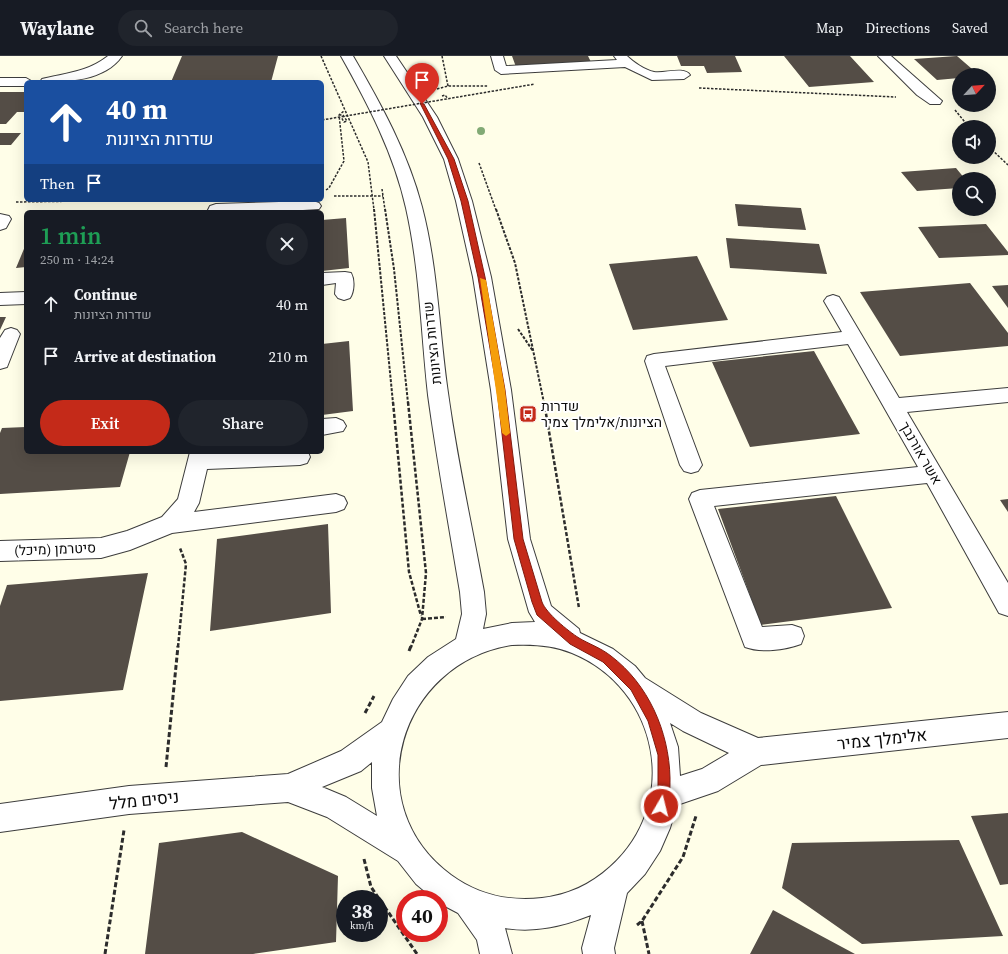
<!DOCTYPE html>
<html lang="en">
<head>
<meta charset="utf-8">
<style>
	body { margin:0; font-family:"Source Serif 4",Heebo,serif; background:#20242c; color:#f1f3f6; height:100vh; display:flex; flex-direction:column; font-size:15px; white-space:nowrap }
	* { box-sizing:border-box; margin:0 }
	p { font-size:13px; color:#9ea1a6 }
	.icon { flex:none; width:22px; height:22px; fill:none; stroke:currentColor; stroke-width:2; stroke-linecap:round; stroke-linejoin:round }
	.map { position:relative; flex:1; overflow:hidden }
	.sheet { position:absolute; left:24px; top:154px; width:300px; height:244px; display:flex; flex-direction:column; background:#171b24; border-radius:6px; box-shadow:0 4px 16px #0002 }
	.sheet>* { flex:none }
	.top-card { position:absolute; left:24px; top:24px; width:300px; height:122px; border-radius:6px; box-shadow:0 4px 16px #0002; background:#1a4fa0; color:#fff; overflow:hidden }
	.needle { width:26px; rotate:64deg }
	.tools { position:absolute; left:952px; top:12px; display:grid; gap:8px }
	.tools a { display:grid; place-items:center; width:44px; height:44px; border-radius:50%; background:#171b24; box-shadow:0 4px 16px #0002; font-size:20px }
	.speed { position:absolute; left:336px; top:834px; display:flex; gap:8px; font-size:20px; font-weight:700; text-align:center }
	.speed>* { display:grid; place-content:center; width:52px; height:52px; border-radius:50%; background:#171b24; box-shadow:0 4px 16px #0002; line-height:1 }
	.speed small { font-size:10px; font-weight:400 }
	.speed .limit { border:6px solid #d22; background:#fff; color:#111 }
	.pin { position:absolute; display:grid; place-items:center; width:34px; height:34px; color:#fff; margin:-41px -17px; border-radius:50% 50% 50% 0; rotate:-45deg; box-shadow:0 0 4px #0007 }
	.pin .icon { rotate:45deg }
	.me { position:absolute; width:44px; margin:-22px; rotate:8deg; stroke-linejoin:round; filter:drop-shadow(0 0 3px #0008) }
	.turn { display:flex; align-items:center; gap:14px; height:84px; padding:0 16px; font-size:18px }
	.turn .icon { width:52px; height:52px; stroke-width:2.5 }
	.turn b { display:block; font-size:28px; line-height:34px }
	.then { display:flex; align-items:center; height:38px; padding:0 16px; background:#0003; gap:8px; font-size:15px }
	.round { display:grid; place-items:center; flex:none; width:42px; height:42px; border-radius:21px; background:#20242c }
	.summary { display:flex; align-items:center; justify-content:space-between; height:68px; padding:0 16px }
	h1 { font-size:24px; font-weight:600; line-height:30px; color:#1e9e55 }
	.cta { display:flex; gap:8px; margin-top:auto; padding:8px 16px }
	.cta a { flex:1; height:46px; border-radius:24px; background:#c42a19; color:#fff; font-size:16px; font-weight:600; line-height:46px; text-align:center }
	.cta a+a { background:#20242c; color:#f1f3f6 }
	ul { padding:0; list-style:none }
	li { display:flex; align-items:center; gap:12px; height:52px; padding:0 16px }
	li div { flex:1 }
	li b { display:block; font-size:15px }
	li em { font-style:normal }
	header { display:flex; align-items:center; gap:24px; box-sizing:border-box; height:56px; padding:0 20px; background:#171b24; border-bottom:1px solid #363941 }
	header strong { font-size:19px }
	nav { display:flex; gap:22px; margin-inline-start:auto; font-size:14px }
	.search { width:280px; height:36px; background:#20242c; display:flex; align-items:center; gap:10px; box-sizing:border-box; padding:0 14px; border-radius:22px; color:#9ea1a6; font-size:15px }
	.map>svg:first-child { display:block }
	.building { fill:#544d46 }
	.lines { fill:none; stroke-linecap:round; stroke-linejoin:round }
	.minor-casing { stroke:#3d3d3d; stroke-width:2 }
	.path-far3 { stroke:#2c2c2c; stroke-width:1.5; stroke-dasharray:2.5 1.5; stroke-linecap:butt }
	.path-far2 { stroke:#2c2c2c; stroke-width:2; stroke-dasharray:3 1.5; stroke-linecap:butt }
	.path-far1 { stroke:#2c2c2c; stroke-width:2.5; stroke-dasharray:4 2; stroke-linecap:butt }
	.path { stroke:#2c2c2c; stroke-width:3; stroke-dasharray:5 2.5; stroke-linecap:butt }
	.minor { fill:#fff; fill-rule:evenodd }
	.path-bridge { stroke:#2c2c2c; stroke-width:1.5; stroke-dasharray:2.5 1.5; stroke-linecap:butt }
	.tree { fill:#82aa75 }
	.route { fill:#c42a19; stroke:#7f1b10 }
	.slow { fill:#f59e0b }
	.labels { text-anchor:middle; stroke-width:4; stroke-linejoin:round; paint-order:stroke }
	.street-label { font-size:14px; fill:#0a0a0a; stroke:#fff }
	.poi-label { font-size:14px; fill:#0a0a0a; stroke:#fff; text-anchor:start }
	.near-street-label { font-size:17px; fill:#0a0a0a; stroke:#fff }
</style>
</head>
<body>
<header>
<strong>Waylane</strong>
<div class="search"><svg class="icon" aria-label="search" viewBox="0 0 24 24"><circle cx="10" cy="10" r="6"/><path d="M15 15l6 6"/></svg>Search here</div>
<nav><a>Map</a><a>Directions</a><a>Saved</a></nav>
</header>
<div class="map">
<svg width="1008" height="898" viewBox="0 0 1008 898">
	<rect width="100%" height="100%" fill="#fffee8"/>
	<path class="building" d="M182 0H278L271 26H171Z
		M512 0H588L591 6 516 11Z
		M677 0H735L742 16 707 17 704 10H681Z
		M784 0H850L874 26 809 31Z
		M957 0 979 19H959V22L937 24 914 3Z
		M0 36H26V56H17L6 68H0Z
		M0 77H21L11 89H0Z
		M956 112 965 123H959V132L917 135 901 116Z
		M735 148 801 152 806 174 738 170Z
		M346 162 349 212 322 215V164Z
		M986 168 1008 196V199L939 202 918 171Z
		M726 182 819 188 827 218 730 212Z
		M26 188V211L16 212Z
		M697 200 728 264 633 274 609 208Z
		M970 227 1008 277V290L900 300 860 236Z
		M1008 229V252L992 230Z
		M0 261H6L0 274Z
		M349 285 353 355 322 359V288Z
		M814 295 860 378 750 391 712 306Z
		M26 371V396H130L120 431 0 438V377L2 372Z
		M836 440 892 552 761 569 718 453Z
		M1008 443V456L1000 444Z
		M328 468 331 557 210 575 217 483Z
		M148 517 123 634 0 645V550L7 529Z
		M1008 757V828L1000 829 971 760Z
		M242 776 338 820 336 886 253 898H145L159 787Z
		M959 784 1003 880 862 888 782 832 792 787Z
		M773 854 855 898H750Z"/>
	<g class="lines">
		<defs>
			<path id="minor" d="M108 0H122C105 25 67 26 40 26L42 23C66 17 88 16 108 0Z
				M341 0H353C381 48 408 97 422 151 438 212 439 275 448 337 457 403 472 470 484 536L486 558 483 573 512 567 535 566 529 556 508 483 491 334 473 221 456 145 444 103 423 61 384 0H396L437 61 458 103 472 145 491 221 511 334 530 483 551 550 579 573 580 577 613 593 635 610 645 622 701 657 758 682 1008 656V682L761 709 718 735 677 749 670 772 660 795 645 818 627 837 614 892 615 898H583L582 892 591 859C563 870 535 877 505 872L512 898H480L477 884 458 857 439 847V843H434L416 828 398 805 327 761 288 746 129 758 0 776V748L129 730 288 718 341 695 382 666 393 643 408 620 428 601 456 583 462 558 460 536C449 470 437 405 428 339 421 277 420 214 406 152 394 98 368 48 341 0ZM512 589C532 588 553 589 572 597 660 633 681 748 610 811 590 829 568 839 542 842 509 846 477 838 451 819 356 749 399 607 512 589ZM670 667 683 675 729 697 702 713 680 720 678 691ZM372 706V732L377 760 346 741 322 731 361 715Z
				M491 0H503L506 10 617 4 614 0H627C633 6 645 14 654 16 664 18 684 10 690 19L684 23 652 24 625 11 501 18 495 14Z
				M878 0H891L942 45 940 48H930L917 39Z
				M0 22H26L33 26H26V30H0Z
				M313 145 319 147 321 150 319 153 271 156H207L210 150 216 148Z
				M0 158 9 160 11 163 6 172 0 174Z
				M345 216 351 217C355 224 354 236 350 242L344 244 338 242 335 238 336 227 322 229V217Z
				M26 236V248L0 249V237Z
				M833 239 839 241 899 342 1008 332V346L907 356 1008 527V560L999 557 927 427 714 450 762 571 792 569 801 572 804 580 801 588C785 594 761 597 745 591L689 443 692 437 700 434 918 411 848 288 665 310 702 409 698 415 691 417 684 415 680 409 645 305 647 300 654 298 842 276 824 245 827 241Z
				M11 272 17 274 20 278 7 311 0 313V282L5 274Z
				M336 362 343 365 346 370 343 375 322 379V363Z
				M190 396H308L310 401 307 407 300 409 207 413 199 447 194 456 336 438 344 441 347 447 344 453 336 456 172 477 130 494 101 502 0 505V485L101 482 127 475 162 461 178 443Z"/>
		</defs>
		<use href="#minor" class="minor-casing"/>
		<path class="path-far3" d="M321 0 368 106 374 154
			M442 0 448 30
			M119 25H158L157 26
			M699 32 896 41
			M437 33 448 30H488
			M442 40 445 39 448 43
			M955 54 969 71
			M339 59H343L347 65 344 66 341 61
			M989 91 1008 109
			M479 107 496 154
			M382 133 385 154
			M326 134 329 132 344 105 339 59 344 55
			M334 140H383
			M16 146 159 144"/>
		<path class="path-far2" d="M374 153 393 347
			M385 153 394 213 408 347
			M496 153 515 207 544 347
			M518 273 533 295"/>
		<path class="path-far1" d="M393 346 409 516 421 560
			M408 346 426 517 422 563 411 591
			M544 346 579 552
			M422 563 446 561
			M178 591 186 508 180 492"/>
		<path class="path" d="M409 595 411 590
			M365 657 374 640
			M166 711 178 590
			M364 803 371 831 417 898
			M642 865 649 898
			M637 869 642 865 683 801 696 760
			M105 898 124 774"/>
		<use href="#minor" class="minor"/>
		<path class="path-bridge" d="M322 64 535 28"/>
	</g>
	<circle class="tree" cx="481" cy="75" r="4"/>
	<path class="route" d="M420 47 424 48 454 103 468 145 485 221 505 334 523 483 542 546C546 557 568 575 579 582 589 588 601 592 611 600 648 628 669 675 670 722 670 733 670 744 666 754L661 756 657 754 656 750 658 739V699L648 665 631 634 603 606 570 588 537 559 532 546 514 483 497 334 478 221 461 145 448 103Z"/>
	<path class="slow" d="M480 222 486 224 505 334 510 377 506 380 502 377Z"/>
	<defs>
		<symbol id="bus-square" viewBox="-11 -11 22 22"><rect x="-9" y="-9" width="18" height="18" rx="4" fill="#c42a19" stroke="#fff"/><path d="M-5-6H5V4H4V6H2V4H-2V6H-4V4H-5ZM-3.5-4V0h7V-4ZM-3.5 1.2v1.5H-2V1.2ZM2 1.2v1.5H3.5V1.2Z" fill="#fff"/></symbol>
	</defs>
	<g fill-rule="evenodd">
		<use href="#bus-square" x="518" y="348" width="20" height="20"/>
	</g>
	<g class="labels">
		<g class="street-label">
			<text transform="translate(432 287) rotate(-96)" y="5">שדרות הציונות</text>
			<text transform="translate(921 397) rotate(60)" y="5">אשר אורנבך</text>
			<text transform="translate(55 493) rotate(-2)" y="5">סיטרמן (מיכל)</text>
		</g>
		<g class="poi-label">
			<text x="541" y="355">שדרות<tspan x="541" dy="16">הציונות/אלימלך צמיר</tspan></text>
		</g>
		<g class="near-street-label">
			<text transform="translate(882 683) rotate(-6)" y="6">אלימלך צמיר</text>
			<text transform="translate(144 744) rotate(-6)" y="6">ניסים מלל</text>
		</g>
	</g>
</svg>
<div class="tools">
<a><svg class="needle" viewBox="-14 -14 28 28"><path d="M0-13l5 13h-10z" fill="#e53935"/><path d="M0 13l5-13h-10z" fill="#9ea1a6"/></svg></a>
<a><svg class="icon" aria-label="sound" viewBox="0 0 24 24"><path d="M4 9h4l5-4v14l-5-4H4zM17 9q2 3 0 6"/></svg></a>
<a><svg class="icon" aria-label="search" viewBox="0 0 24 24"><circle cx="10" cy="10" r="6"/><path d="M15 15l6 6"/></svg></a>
</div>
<div class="speed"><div>38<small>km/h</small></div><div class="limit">40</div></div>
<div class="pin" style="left:422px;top:48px;background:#d93025"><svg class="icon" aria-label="arrive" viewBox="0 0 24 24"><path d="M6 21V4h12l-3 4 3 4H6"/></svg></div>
<svg class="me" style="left:661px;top:750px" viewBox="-20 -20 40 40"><circle r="17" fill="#c42a19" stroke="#fff" stroke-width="3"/><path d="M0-11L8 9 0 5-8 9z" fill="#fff"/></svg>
<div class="top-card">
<div class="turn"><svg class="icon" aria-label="ahead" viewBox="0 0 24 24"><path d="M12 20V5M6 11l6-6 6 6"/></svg><div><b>40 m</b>שדרות הציונות</div></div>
<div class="then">Then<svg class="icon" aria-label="arrive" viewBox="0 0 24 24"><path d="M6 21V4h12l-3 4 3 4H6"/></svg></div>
</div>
<section class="sheet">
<div class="summary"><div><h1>1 min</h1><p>250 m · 14:24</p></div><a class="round"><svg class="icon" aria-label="close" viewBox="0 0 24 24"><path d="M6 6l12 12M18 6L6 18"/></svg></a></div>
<ul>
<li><svg class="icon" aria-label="ahead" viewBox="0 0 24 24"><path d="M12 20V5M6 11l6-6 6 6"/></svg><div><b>Continue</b><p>שדרות הציונות</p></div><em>40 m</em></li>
<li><svg class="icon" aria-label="arrive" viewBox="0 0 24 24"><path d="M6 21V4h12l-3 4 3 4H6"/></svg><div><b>Arrive at destination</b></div><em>210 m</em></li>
</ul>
<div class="cta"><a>Exit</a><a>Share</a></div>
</section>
</div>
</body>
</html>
